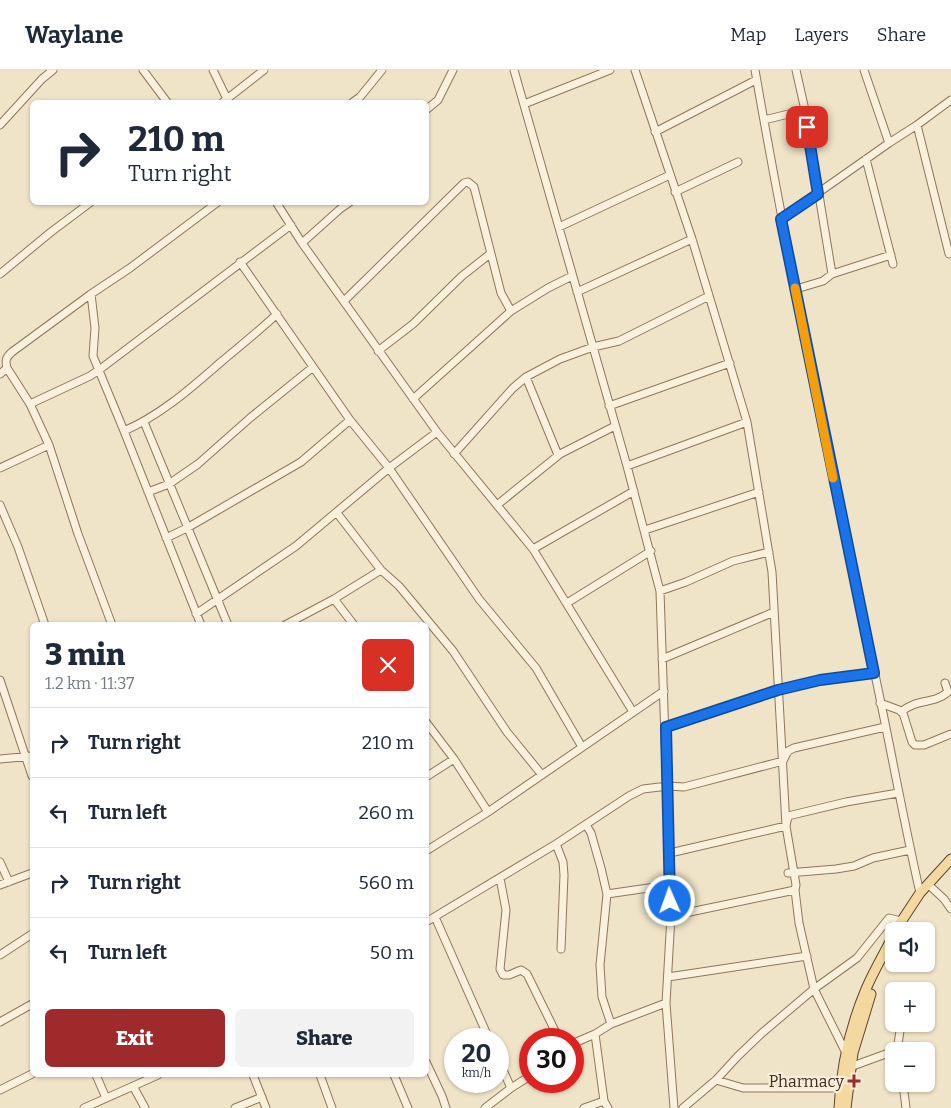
<!DOCTYPE html>
<html lang="en">
<head>
<meta charset="utf-8">
<style>
	body { margin:0; font-family:Bitter,serif; background:#f2f2f3; color:#1f2937; height:100vh; display:flex; flex-direction:column; font-size:19px; white-space:nowrap }
	* { box-sizing:border-box; margin:0 }
	p { font-size:16px; color:#747a83 }
	.icon { flex:none; width:28px; height:28px; fill:none; stroke:currentColor; stroke-width:2; stroke-linecap:round; stroke-linejoin:round }
	.map { position:relative; flex:1; overflow:hidden }
	.side { position:absolute; left:30px; top:552px; width:399px; height:455px; display:flex; flex-direction:column; background:#fff; border-radius:8px; box-shadow:0 1px 4px #0004 }
	.side>* { flex:none }
	.guide { position:absolute; left:30px; top:30px; width:399px; height:105px; border-radius:8px; box-shadow:0 1px 4px #0004; background:#fff; color:#1f2937; overflow:hidden }
	.tools { position:absolute; left:885px; top:852px; display:grid; gap:10px }
	.tools a { display:grid; place-items:center; width:50px; height:50px; border-radius:8px; background:#fff; box-shadow:0 1px 4px #0004; font-size:25px }
	.speed { position:absolute; left:444px; top:958px; display:flex; gap:10px; font-size:25px; font-weight:700; text-align:center }
	.speed>* { display:grid; place-content:center; width:65px; height:65px; border-radius:50%; background:#fff; box-shadow:0 1px 4px #0004; line-height:1 }
	.speed small { font-size:12px; font-weight:400 }
	.speed .limit { border:8px solid #d22; background:#fff; color:#111 }
	.pin { position:absolute; display:grid; place-items:center; width:42px; height:42px; color:#fff; margin:-21px; border-radius:10px; box-shadow:0 2px 8px #0006 }
	.me { position:absolute; width:55px; margin:-28px; rotate:358deg; stroke-linejoin:round; filter:drop-shadow(0 0 4px #0008) }
	.turn { display:flex; align-items:center; gap:18px; height:105px; padding:0 15px; font-size:22px }
	.turn .icon { width:65px; height:65px; stroke-width:2.5 }
	.turn b { display:block; font-size:35px; line-height:42px }
	.round { display:grid; place-items:center; flex:none; width:52px; height:52px; border-radius:8px; background:#f2f2f3 }
	.summary { display:flex; align-items:center; justify-content:space-between; height:85px; padding:0 15px }
	h1 { font-size:30px; font-weight:800; line-height:38px }
	.cta { display:flex; gap:10px; margin-top:auto; padding:10px 15px }
	.cta a { flex:1; height:58px; border-radius:8px; background:#9e2a2b; color:#fff; font-size:20px; font-weight:800; line-height:58px; text-align:center }
	.cta a+a { background:#f2f2f3; color:#1f2937 }
	ul { padding:0; list-style:none }
	li { display:flex; align-items:center; gap:15px; height:70px; padding:0 15px; border-top:1px solid #e0e1e3 }
	li div { flex:1 }
	li b { display:block; font-size:19px }
	li em { font-style:normal }
	header { display:flex; align-items:center; gap:30px; box-sizing:border-box; height:70px; padding:0 25px; background:#fff; border-bottom:1px solid #e0e1e3 }
	header strong { font-size:24px }
	nav { display:flex; gap:28px; margin-inline-start:auto; font-size:18px }
	.map>svg:first-child { display:block }
	.lines { fill:none; stroke-linecap:round; stroke-linejoin:round }
	.minor-casing { stroke:#8d765c; stroke-width:9 }
	.major-casing { stroke:#5b4430; stroke-width:11 }
	.minor { stroke:#faf1dc; stroke-width:7 }
	.major { stroke:#f3d9a0; stroke-width:9 }
	.route-casing { stroke:#114b97; stroke-width:12 }
	.route { stroke:#1a73e8; stroke-width:9 }
	.slow { stroke:#f59e0b; stroke-width:9 }
	.poi-dot { fill:#9e2a2b; stroke:#f7eed8; stroke-width:2 }
	.labels { text-anchor:middle; stroke-width:4.5; stroke-linejoin:round; paint-order:stroke }
	.poi-label { font-size:16px; fill:#3d2e20; stroke:#f7eed8; text-anchor:end }
</style>
</head>
<body>
<header>
<strong>Waylane</strong>
<nav><a>Map</a><a>Layers</a><a>Share</a></nav>
</header>
<div class="map">
<svg width="951" height="1038" viewBox="0 0 951 1038">
	<rect width="100%" height="100%" fill="#f0e4c8"/>
	<g class="lines">
		<defs>
			<path id="minor" d="M143 0 167 32
				M213 0 227 29
				M514 0 627 396 660 521 671 846 666 933 674 1038
				M635 0 692 169 747 352 772 502 786 756 796 815 795 820 799 853 814 919 846 983
				M755 0C790 201 832 400 874 600 890 674 903 748 920 823
				M864 0 889 73
				M223 32 264 0
				M353 32 360 27 382 0
				M524 34 610 0
				M426 40 438 30 453 0
				M764 50 805 40 796 0
				M0 55 42 9 53 0
				M917 55 949 184
				M655 62 756 10
				M866 89 893 194
				M675 122 738 92
				M276 132 302 173 437 362 533 479 633 642
				M781 149 889 73 917 55 951 30
				M559 157 670 105
				M302 173 340 139 350 132
				M240 192 350 350 389 398 479 529 536 598 582 677
				M0 204 51 162 91 132
				M832 204 891 185
				M796 219 823 211 832 204 805 40
				M577 222 692 169
				M91 224 95 258 93 286 124 361 201 555
				M344 231 464 113 468 112 474 117 501 223 511 241
				M378 281 413 254 462 206 490 184
				M7 298 30 334 49 375 78 464 112 555
				M0 304 7 298C5 291 6 287 12 282L91 224 130 198 218 132
				M526 307 558 385
				M413 329 511 241 548 218 572 206
				M30 334 90 306 99 300 291 155
				M609 336 730 293
				M144 352 228 555
				M124 361C161 345 191 318 221 292 240 276 259 261 277 244
				M454 384 513 318 526 307 560 289 593 277 619 271 709 226
				M627 396 747 352
				M0 398 49 375
				M148 422 169 414 198 394 250 348 313 297
				M0 435 18 477 45 555
				M497 435 560 384 615 356
				M337 443 381 500 399 516 453 581 507 662 542 705
				M645 460 759 422
				M166 468 187 458 301 392 350 350
				M533 479 634 421
				M660 521 686 512 733 491 769 482
				M334 529 354 555
				M567 533 651 481
				M196 544 296 476 389 398 437 362
				M285 555 334 529 381 500
				M662 589 774 542
				M0 610 32 706
				M880 633 899 640 903 643 912 672 915 675H924L951 664
				M901 642C917 628 933 635 948 622L945 613
				M426 652 454 689 488 742
				M665 657 778 620 821 610 875 603
				M0 689 32 686
				M426 707 454 689
				M586 755 591 763 601 798 607 824 600 895 602 927 611 954
				M556 774 563 792 564 805 561 879
				M426 781 488 742 664 621
				M670 783 786 756 788 746 792 745 846 732 898 723
				M0 792 9 812
				M788 803 836 799 854 796 873 788 910 780
				M500 808 506 840 500 899 503 905H509L521 900 527 904 559 969
				M0 815 32 803
				M931 817 944 829 951 839
				M607 824 669 815
				M671 846 795 820
				M435 847 489 969
				M426 852 556 774 629 726 643 719 668 716 684 717 783 691 788 681 794 678 885 657
				M0 885 32 864
				M668 907 807 886
				M0 952 32 934
				M595 964 604 1031 608 1038
				M572 974 595 964 611 954 666 933
				M897 981 901 954
				M498 989 511 1018
				M426 992 442 1026 446 1038
				M850 997 894 981
				M96 1005 106 1028
				M253 1005 266 1038
				M320 1005 332 1038
				M394 1005 408 1038
				M716 1010 743 1018H840
				M903 1014 906 1038
				M133 1016 145 1038
				M0 1020 32 1004
				M84 1038 158 1005
				M235 1038 262 1027
				M485 1038 511 1018 530 1006
				M584 1038 604 1031
				M683 1038 716 1010 737 987 762 963 814 919 857 888 889 848 901 851"/>
			<path id="major" d="M895 861 920 823 951 789
				M839 1038C841 997 850 957 866 919 874 900 885 882 894 864
				M846 1038 853 983 871 924"/>
		</defs>
		<use href="#minor" class="minor-casing"/>
		<use href="#major" class="major-casing"/>
		<use href="#minor" class="minor"/>
		<use href="#major" class="major"/>
	</g>
	<g class="lines">
		<defs>
			<path id="route" d="M670 831 666 657 778 620 820 610 874 603 781 149 818 124 807 57"/>
		</defs>
		<use href="#route" class="route-casing"/>
		<use href="#route" class="route"/>
		<path class="slow" d="M795 218 833 408"/>
	</g>
	<path class="poi-dot" d="M851.5 1003.5h5v5h5v5h-5v5h-5v-5h-5v-5h5z"/>
	<g class="labels">
		<g class="poi-label">
			<text x="844" y="1017">Pharmacy</text>
		</g>
	</g>
</svg>
<div class="tools">
<a><svg class="icon" aria-label="sound" viewBox="0 0 24 24"><path d="M4 9h4l5-4v14l-5-4H4zM17 9q2 3 0 6"/></svg></a>
<a>+</a>
<a>−</a>
</div>
<div class="speed"><div>20<small>km/h</small></div><div class="limit">30</div></div>
<div class="pin" style="left:807px;top:57px;background:#d93025"><svg class="icon" aria-label="arrive" viewBox="0 0 24 24"><path d="M6 21V4h12l-3 4 3 4H6"/></svg></div>
<svg class="me" style="left:670px;top:831px" viewBox="-20 -20 40 40"><circle r="17" fill="#1a73e8" stroke="#fff" stroke-width="3"/><path d="M0-11L8 9 0 5-8 9z" fill="#fff"/></svg>
<div class="guide">
<div class="turn"><svg class="icon" aria-label="right" viewBox="0 0 24 24"><path d="M7 20v-9h11M14 6l5 5-5 5"/></svg><div><b>210 m</b>Turn right</div></div>
</div>
<section class="side">
<div class="summary"><div><h1>3 min</h1><p>1.2 km · 11:37</p></div><a class="round" style="background:#d93025;color:#fff"><svg class="icon" aria-label="close" viewBox="0 0 24 24"><path d="M6 6l12 12M18 6L6 18"/></svg></a></div>
<ul>
<li><svg class="icon" aria-label="right" viewBox="0 0 24 24"><path d="M7 20v-9h11M14 6l5 5-5 5"/></svg><div><b>Turn right</b></div><em>210 m</em></li>
<li><svg class="icon" aria-label="left" viewBox="0 0 24 24"><path d="M17 20v-9H6M10 6l-5 5 5 5"/></svg><div><b>Turn left</b></div><em>260 m</em></li>
<li><svg class="icon" aria-label="right" viewBox="0 0 24 24"><path d="M7 20v-9h11M14 6l5 5-5 5"/></svg><div><b>Turn right</b></div><em>560 m</em></li>
<li><svg class="icon" aria-label="left" viewBox="0 0 24 24"><path d="M17 20v-9H6M10 6l-5 5 5 5"/></svg><div><b>Turn left</b></div><em>50 m</em></li>
</ul>
<div class="cta"><a>Exit</a><a>Share</a></div>
</section>
</div>
</body>
</html>
